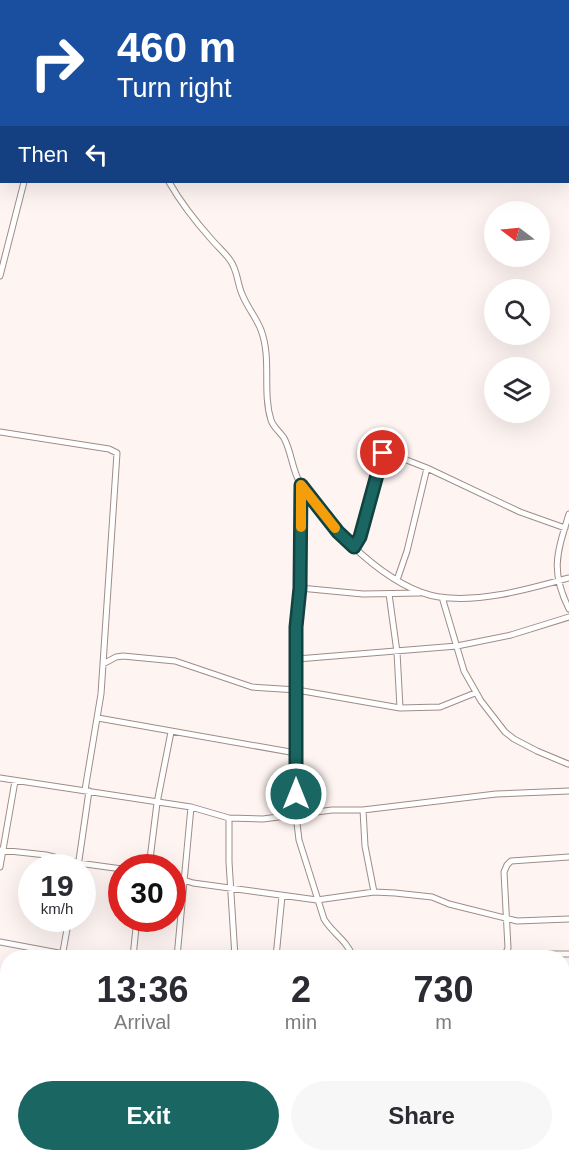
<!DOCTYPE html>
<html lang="en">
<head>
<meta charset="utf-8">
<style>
	body { margin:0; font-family:Helvetica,sans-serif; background:#f7f7f7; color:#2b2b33; height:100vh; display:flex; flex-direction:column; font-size:22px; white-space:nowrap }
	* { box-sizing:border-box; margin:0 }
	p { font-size:20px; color:#7c7c81 }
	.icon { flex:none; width:33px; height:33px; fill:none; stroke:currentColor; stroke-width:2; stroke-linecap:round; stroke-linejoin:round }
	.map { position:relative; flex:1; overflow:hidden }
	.panel { position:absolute; left:0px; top:950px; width:570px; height:212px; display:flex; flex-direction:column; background:#fff; border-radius:24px 24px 0 0; box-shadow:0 6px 24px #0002 }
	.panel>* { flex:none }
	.hud { position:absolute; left:0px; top:0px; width:570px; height:183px; box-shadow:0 6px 24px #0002; background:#1a4fa0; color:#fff; overflow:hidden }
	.needle { width:39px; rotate:286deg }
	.controls { position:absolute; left:484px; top:201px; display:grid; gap:12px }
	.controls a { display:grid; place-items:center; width:66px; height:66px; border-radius:50%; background:#fff; box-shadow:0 6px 24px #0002; font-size:30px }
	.speed { position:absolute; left:18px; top:854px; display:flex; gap:12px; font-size:30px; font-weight:700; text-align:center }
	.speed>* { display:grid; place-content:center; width:78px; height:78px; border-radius:50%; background:#fff; box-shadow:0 6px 24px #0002; line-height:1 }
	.speed small { font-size:15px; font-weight:400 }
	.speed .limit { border:9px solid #d22; background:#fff; color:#111 }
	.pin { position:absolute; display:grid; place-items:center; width:51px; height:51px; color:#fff; margin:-26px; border:3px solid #fff; border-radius:50%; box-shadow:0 2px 6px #0007 }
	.me { position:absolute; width:66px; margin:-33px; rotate:0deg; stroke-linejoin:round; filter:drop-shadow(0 0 4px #0008) }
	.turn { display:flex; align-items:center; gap:21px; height:126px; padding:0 18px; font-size:27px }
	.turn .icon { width:78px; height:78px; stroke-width:2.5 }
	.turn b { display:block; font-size:42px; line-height:51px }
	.then { display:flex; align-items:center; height:57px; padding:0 18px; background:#0003; gap:12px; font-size:22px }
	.eta { display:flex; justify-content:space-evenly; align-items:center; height:102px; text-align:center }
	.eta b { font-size:36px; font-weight:600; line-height:42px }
	.primary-button { display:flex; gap:12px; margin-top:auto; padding:12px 18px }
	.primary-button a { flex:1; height:69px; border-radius:36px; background:#1a6662; color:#fff; font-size:24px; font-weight:600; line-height:69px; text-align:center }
	.primary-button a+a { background:#f7f7f7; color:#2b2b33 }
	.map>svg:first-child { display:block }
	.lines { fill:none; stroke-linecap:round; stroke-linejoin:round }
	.minor-casing { stroke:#9f8c87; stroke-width:7 }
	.minor { stroke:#fff; stroke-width:5 }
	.route-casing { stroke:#114240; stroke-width:15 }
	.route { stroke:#1a6662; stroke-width:10 }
	.slow { stroke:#f59e0b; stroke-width:10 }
</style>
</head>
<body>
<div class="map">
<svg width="569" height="1160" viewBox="0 0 569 1160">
	<rect width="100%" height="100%" fill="#fef5f3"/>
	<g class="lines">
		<defs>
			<path id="minor" d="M123 0 125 2
				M14 2 16 0
				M79 2 81 0
				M0 3 2 5
				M0 52 2 51
				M0 117 2 120
				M169 182C181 203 195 221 212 240 218 247 225 253 230 260 238 271 237 283 242 294 247 307 256 317 261 330 272 359 262 391 271 420 273 427 280 432 284 438 292 453 292 471 301 485 328 527 388 589 439 597 482 603 528 589 569 578
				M0 276 24 182
				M0 432 109 449 117 453 101 694 85 790
				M301 485 300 588 296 627V815L299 840 324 919C333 934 346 939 353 957
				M569 514C557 553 550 571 569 609
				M354 547 360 537 382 457 386 452 427 468 520 512 565 528
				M397 580 407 551 427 468
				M300 588 363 594 420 593
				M389 594 397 652 400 708
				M442 597 464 671 481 701 505 732 514 739 537 751 568 764
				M297 659 457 646 511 635 569 617
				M103 664 116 657 123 656 175 661 252 687 297 690 400 708 440 707 475 693
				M98 718 296 753
				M0 778 191 807 229 818 263 819 332 810H363L496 794 569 791
				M363 810 365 846 374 892
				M229 818V862L235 957
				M0 850 46 855 78 863 122 869
				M0 867 15 781
				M78 867 89 791
				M149 867 157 803 171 732
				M172 876 193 883 317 900 374 892 395 893 432 897 449 904 517 921 569 919
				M0 942 80 957
				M507 954H569
				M62 957 69 918
				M133 957 137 918
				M177 957 191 807
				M276 957 282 896
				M504 957 508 948 504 872 507 865 511 861 569 857
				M562 979H569
				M6 1036 8 1030
				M0 1061 3 1036
				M562 1079 569 1042
				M562 1090 569 1093
				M26 1154 38 1160
				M202 1154 212 1160
				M415 1154 436 1160
				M542 1154 561 1160
				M20 1160 22 1154
				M120 1160 123 1154
				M277 1160 280 1154
				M395 1160 398 1154"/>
		</defs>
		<use href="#minor" class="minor-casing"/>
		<use href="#minor" class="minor"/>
	</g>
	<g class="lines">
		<defs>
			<path id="route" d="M296 794V627L300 588 301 485 338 532 354 547 360 537 383 453"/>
		</defs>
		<use href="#route" class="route-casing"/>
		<use href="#route" class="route"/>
		<path class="slow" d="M301 527V485L335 528"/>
	</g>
</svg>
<div class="controls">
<a><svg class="needle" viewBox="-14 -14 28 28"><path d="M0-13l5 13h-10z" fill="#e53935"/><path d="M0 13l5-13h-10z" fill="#7c7c81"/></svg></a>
<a><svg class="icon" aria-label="search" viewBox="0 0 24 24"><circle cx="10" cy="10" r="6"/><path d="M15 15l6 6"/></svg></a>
<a><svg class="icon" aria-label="layers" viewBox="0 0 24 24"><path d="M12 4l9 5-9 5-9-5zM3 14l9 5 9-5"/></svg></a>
</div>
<div class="speed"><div>19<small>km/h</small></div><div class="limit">30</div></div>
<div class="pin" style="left:383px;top:453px;background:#d93025"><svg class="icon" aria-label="arrive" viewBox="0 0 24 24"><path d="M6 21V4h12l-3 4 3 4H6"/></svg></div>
<svg class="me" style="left:296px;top:794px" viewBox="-20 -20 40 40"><circle r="17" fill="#1a6662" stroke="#fff" stroke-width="3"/><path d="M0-11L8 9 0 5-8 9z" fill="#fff"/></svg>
<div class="hud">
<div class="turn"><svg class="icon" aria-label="right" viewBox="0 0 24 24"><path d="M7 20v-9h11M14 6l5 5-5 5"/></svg><div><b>460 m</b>Turn right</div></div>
<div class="then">Then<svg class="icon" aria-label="left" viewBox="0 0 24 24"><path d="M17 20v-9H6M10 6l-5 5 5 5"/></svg></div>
</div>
<section class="panel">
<div class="eta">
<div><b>13:36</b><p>Arrival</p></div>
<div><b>2</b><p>min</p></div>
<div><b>730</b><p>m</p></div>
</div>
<div class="primary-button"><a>Exit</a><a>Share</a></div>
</section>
</div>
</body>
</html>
